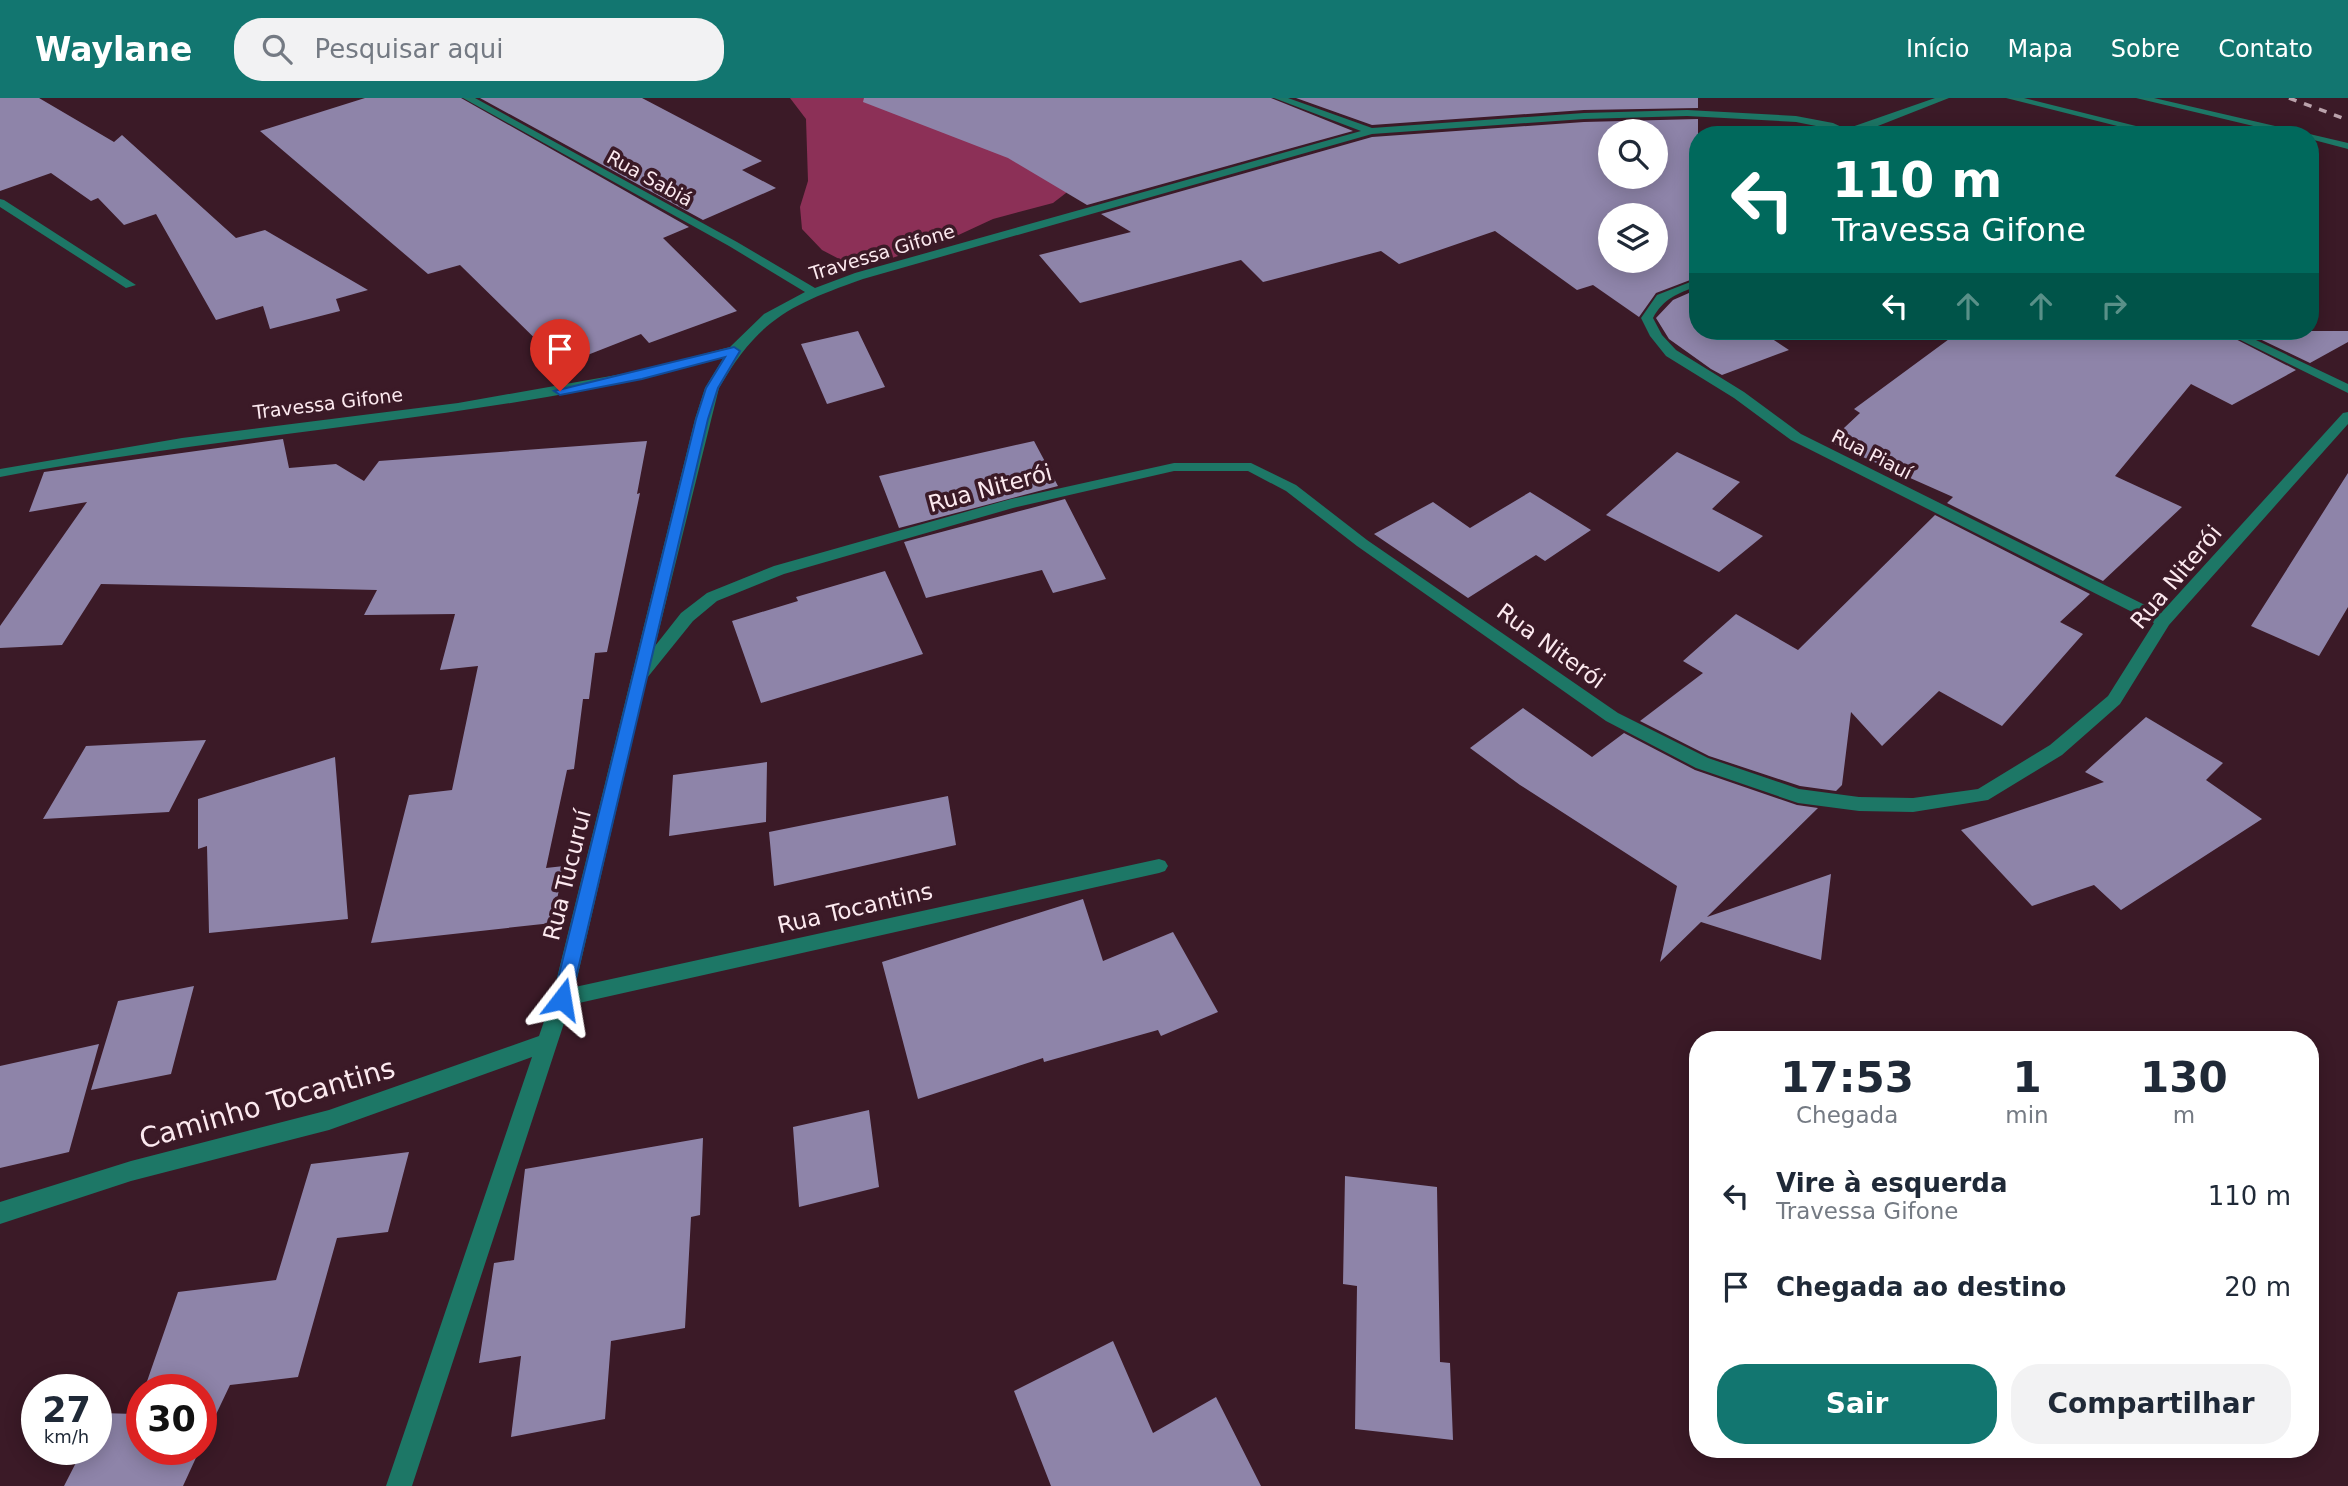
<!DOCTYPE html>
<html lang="pt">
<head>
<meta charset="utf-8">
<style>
	body { margin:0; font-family:"DejaVu Sans",sans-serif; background:#f2f2f3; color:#1f2937; height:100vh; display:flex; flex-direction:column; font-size:26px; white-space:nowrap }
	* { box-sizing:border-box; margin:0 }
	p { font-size:23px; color:#747a83 }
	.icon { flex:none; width:38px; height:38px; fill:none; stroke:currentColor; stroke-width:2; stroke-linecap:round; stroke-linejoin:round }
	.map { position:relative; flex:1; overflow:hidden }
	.drawer { position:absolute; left:1689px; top:933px; width:630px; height:427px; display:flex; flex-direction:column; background:#fff; border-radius:28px; box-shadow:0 4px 18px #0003 }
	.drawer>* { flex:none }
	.guide { position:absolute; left:1689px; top:28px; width:630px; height:214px; border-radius:28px; box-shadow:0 4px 18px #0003; background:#00695c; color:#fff; overflow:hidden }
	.tools { position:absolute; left:1598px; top:21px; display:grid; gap:14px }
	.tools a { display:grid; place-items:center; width:70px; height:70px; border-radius:50%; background:#fff; box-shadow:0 4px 18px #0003; font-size:35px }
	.speed { position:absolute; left:21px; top:1276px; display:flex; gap:14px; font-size:35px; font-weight:700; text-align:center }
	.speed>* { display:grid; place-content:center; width:91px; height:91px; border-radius:50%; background:#fff; box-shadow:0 4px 18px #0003; line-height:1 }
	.speed small { font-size:18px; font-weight:400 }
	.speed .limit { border:10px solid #d22; background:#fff; color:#111 }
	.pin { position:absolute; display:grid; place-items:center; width:60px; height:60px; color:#fff; margin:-72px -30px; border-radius:50% 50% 50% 0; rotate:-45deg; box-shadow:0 0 7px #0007 }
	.pin .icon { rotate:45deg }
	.me { position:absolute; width:77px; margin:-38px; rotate:14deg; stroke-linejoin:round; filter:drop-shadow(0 0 5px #0008) }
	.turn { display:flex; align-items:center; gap:24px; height:147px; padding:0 28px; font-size:32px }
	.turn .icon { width:91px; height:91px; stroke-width:2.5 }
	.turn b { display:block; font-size:49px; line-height:60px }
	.lanes { display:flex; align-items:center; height:66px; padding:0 28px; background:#0003; justify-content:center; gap:35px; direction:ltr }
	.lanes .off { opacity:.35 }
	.eta { display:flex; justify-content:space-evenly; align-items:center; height:119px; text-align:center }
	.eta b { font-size:42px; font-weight:700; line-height:49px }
	.primary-button { display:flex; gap:14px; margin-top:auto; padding:14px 28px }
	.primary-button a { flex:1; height:80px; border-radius:28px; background:#127670; color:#fff; font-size:28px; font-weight:700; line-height:80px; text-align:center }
	.primary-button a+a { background:#f2f2f3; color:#1f2937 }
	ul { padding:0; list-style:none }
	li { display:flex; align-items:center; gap:21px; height:91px; padding:0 28px }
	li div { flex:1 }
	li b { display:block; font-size:26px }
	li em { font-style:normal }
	header { display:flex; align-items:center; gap:42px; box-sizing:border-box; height:98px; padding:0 35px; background:#127670; color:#fff }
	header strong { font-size:33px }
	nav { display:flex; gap:38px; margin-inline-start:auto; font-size:24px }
	.search { width:490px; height:63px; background:#f2f2f3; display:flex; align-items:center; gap:18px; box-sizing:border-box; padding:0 24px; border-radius:28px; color:#747a83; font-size:26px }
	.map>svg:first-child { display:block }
	.forest { fill:#8c3057 }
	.building { fill:#8e84a9; fill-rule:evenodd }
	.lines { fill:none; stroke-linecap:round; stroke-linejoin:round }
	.minor { fill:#1d7766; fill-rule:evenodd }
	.rail { stroke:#baa2ab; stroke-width:3.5; stroke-dasharray:8 8; stroke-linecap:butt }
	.route { fill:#1a73e8; stroke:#114b97; stroke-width:2 }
	.labels { text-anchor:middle; stroke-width:7; stroke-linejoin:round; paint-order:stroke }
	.far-street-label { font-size:19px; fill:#fce9ef; stroke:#3b1a27 }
	.street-label { font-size:23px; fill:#fce9ef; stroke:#3b1a27 }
	.near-street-label { font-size:28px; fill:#fce9ef; stroke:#3b1a27 }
</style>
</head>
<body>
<header>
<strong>Waylane</strong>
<div class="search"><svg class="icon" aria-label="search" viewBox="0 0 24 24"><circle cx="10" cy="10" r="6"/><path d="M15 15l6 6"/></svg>Pesquisar aqui</div>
<nav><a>Início</a><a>Mapa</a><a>Sobre</a><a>Contato</a></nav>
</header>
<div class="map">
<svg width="2348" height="1388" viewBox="0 0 2348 1388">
	<rect width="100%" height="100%" fill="#3b1a27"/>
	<path class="forest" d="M790 0H934L1066 82V95L1053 105 993 121 952 140 883 163H843L822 152 802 131 800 109 808 83 806 21Z"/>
	<path class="building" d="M0 0H39L114 44 122 37 236 140 265 132 368 192 336 201 340 213 270 231 263 208 216 222 156 116 124 127 98 100 91 103 51 75 0 93Z
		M365 0H461L689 129 663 140 737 213 649 245 641 236 562 267 460 167 428 176 260 33Z
		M480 0H642L762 63 742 72 776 90 703 122Z
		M864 0H1271L1353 33 1087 107 1008 60 863 4Z
		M1296 0H1698V10L1584 12 1372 27Z
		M1698 21V179L1656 195 1639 219 1593 187 1577 192 1495 133 1399 166 1381 153 1263 184 1241 162 1080 205 1039 157 1131 134 1101 116 1372 39 1584 24ZM1610 33H1656V79H1610ZM1610 117H1656V163H1610Z
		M1698 191V233H1760L1789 252 1722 277 1711 271 1669 241 1656 220 1673 202Z
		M858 233 885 289 827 306 801 246Z
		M1960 233H2220L2296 272 2232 307 2191 286 2115 378 2182 409 2103 483 1947 405 1953 399 1829 344 1860 315 1854 311Z
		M2243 233H2348V244L2310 265Z
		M283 341 289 370 336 366 364 383 379 363 647 343 637 396 640 395 607 554 595 555 589 601H583L574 671 567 672 546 770 564 768 552 825 371 845 409 697 452 692 478 568 440 572 455 516 364 517 377 492 101 486 62 547 0 550V528L87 404 29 414 44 374Z
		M1034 343 1058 388 899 430 879 378Z
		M1677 354 1740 384 1712 411 1763 438 1719 474 1606 417Z
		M2348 375V509L2319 558 2251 528Z
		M1530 394 1591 432 1545 463 1536 457 1468 500 1374 436 1433 404 1470 430Z
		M1065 401 1106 481 1053 495 1042 472 926 500 904 444Z
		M1935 417 2090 496 2060 524 2083 536 2002 628 1939 593 1882 648 1851 614 1842 687 1836 693 1800 688 1709 658 1640 623 1703 575 1683 563 1736 516 1798 552Z
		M885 473 923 556 761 605 732 523 798 503 796 499Z
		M1523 610 1592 659 1624 635 1695 672 1797 707 1818 710 1707 819 1831 776 1821 862 1701 824 1660 864 1677 788 1520 687 1470 650Z
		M2146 619 2223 665 2206 682 2262 721 2121 812 2094 787 2032 808 1961 732 2104 684 2085 674Z
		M206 642 169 714 43 721 86 648Z
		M335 659 348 821 209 835 207 748 198 751V701Z
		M767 664 766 724 669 738 673 677Z
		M948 698 956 747 774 788 769 734Z
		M1083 801 1103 863 1173 834 1218 914 1161 938 1158 932 1044 964 1043 960 918 1001 882 864Z
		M194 888 171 976 91 992 118 903Z
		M99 946 69 1054 0 1070V968Z
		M869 1012 879 1089 799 1109 793 1029Z
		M703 1040 700 1117 691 1119 685 1230 611 1243 605 1321 511 1339 521 1258 479 1265 494 1165 514 1162 525 1071Z
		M409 1054 388 1134 337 1140 298 1279 230 1287 201 1348V1292H144L178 1194 276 1182 311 1066Z
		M1345 1078 1437 1089 1440 1264 1450 1265 1453 1342 1355 1331 1357 1188 1343 1186Z
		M1113 1243 1153 1335 1216 1299 1261 1388H1051L1014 1293Z
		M142 1298V1351H200L183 1388H64L83 1351H96V1324L101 1315 135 1316Z"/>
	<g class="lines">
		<path class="minor" d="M463 0H475L737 144 815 190 855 175 1361 33 1274 0H1288L1372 30 1584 15 1687 12 1796 18 1833 25 1846 31 1935 0H1949L1855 37H1841L1826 30 1796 24 1687 18 1584 21 1372 36 863 181C790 207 759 221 719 290L655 548 681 515 707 495 774 468 1011 401 1174 365H1251L1296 387 1367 442 1618 615 1708 660 1799 691 1859 699 1913 700 1978 691 2050 647 2108 598 2154 525 1791 342 1734 300 1666 258 1650 238 1641 220 1657 197 1698 181V188C1678 195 1663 201 1653 220L1662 237 1676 252 1744 294 1801 336 2161 515 2343 315 2348 314V326L2169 527 2120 606 2062 657 1988 702 1913 714 1859 713 1798 705 1696 670 1606 623 1357 448 1286 393 1248 373H1174L1013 410 784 476 717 503 693 523 647 580 575 889 1159 761 1165 763 1168 768 1165 773 1159 775 570 907 412 1388H386L532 959 329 1032 131 1083 0 1126V1104L131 1063 329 1012 539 938 552 900 695 321 705 290 724 259C665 274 607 289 547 299 365 330 181 345 0 379V371L182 340 458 305 639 273 730 249 764 216 805 194 729 148Z
			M2006 0H2024L2172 37H2153Z
			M2136 0H2154L2348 45V51L2310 41V37H2291Z
			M0 101 4 102 136 187 126 190 0 109Z
			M2222 233H2237L2348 286V295Z"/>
		<path class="rail" d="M2289 0 2348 22"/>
	</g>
	<path class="route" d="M734 249 740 253 718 290 708 321 571 901 568 906H556L553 901 696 321 706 290 725 259 642 281 560 297 554 293Z"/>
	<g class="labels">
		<g class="far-street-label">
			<text transform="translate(650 80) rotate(29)" y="7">Rua Sabiá</text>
			<text transform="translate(882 154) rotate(-17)" y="7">Travessa Gifone</text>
			<text transform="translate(328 305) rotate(-7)" y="7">Travessa Gifone</text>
			<text transform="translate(1872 356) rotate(27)" y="7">Rua Piauí</text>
		</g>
		<g class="street-label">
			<text transform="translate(990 390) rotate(-15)" y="8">Rua Niterói</text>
			<text transform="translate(2176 479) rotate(-50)" y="8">Rua Niterói</text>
			<text transform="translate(1551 548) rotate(36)" y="8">Rua Niterói</text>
			<text transform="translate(567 777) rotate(-76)" y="8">Rua Tucuruí</text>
			<text transform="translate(855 810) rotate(-13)" y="8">Rua Tocantins</text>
		</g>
		<g class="near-street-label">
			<text transform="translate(267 1005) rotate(-16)" y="10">Caminho Tocantins</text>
		</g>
	</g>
</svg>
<div class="tools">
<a><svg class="icon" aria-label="search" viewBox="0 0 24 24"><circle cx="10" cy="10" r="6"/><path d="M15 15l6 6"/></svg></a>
<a><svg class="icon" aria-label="layers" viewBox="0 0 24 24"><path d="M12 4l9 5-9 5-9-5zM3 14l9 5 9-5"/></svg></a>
</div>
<div class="speed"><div>27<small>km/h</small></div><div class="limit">30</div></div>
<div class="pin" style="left:560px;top:293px;background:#d93025"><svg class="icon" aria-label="arrive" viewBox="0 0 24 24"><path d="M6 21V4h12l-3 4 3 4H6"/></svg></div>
<svg class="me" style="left:562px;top:901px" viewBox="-20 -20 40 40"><path d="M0-17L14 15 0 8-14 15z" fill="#1a73e8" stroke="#fff" stroke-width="4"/></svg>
<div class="guide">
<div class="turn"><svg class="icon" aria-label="left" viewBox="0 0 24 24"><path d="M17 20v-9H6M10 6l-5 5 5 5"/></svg><div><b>110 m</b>Travessa Gifone</div></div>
<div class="lanes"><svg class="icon" aria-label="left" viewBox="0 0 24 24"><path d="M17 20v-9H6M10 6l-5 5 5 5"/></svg><svg class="icon off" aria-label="ahead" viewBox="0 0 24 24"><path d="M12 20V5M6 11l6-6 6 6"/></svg><svg class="icon off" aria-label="ahead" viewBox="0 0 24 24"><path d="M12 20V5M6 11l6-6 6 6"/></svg><svg class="icon off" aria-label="right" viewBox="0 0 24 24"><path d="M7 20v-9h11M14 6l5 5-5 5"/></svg></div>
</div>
<section class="drawer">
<div class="eta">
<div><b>17:53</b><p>Chegada</p></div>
<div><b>1</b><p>min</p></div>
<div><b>130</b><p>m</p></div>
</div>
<ul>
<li><svg class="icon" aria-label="left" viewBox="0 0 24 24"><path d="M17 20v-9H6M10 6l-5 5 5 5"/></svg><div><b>Vire à esquerda</b><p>Travessa Gifone</p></div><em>110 m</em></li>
<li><svg class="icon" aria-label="arrive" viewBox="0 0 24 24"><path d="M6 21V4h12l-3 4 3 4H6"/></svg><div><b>Chegada ao destino</b></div><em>20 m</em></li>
</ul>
<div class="primary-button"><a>Sair</a><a>Compartilhar</a></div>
</section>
</div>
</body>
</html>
